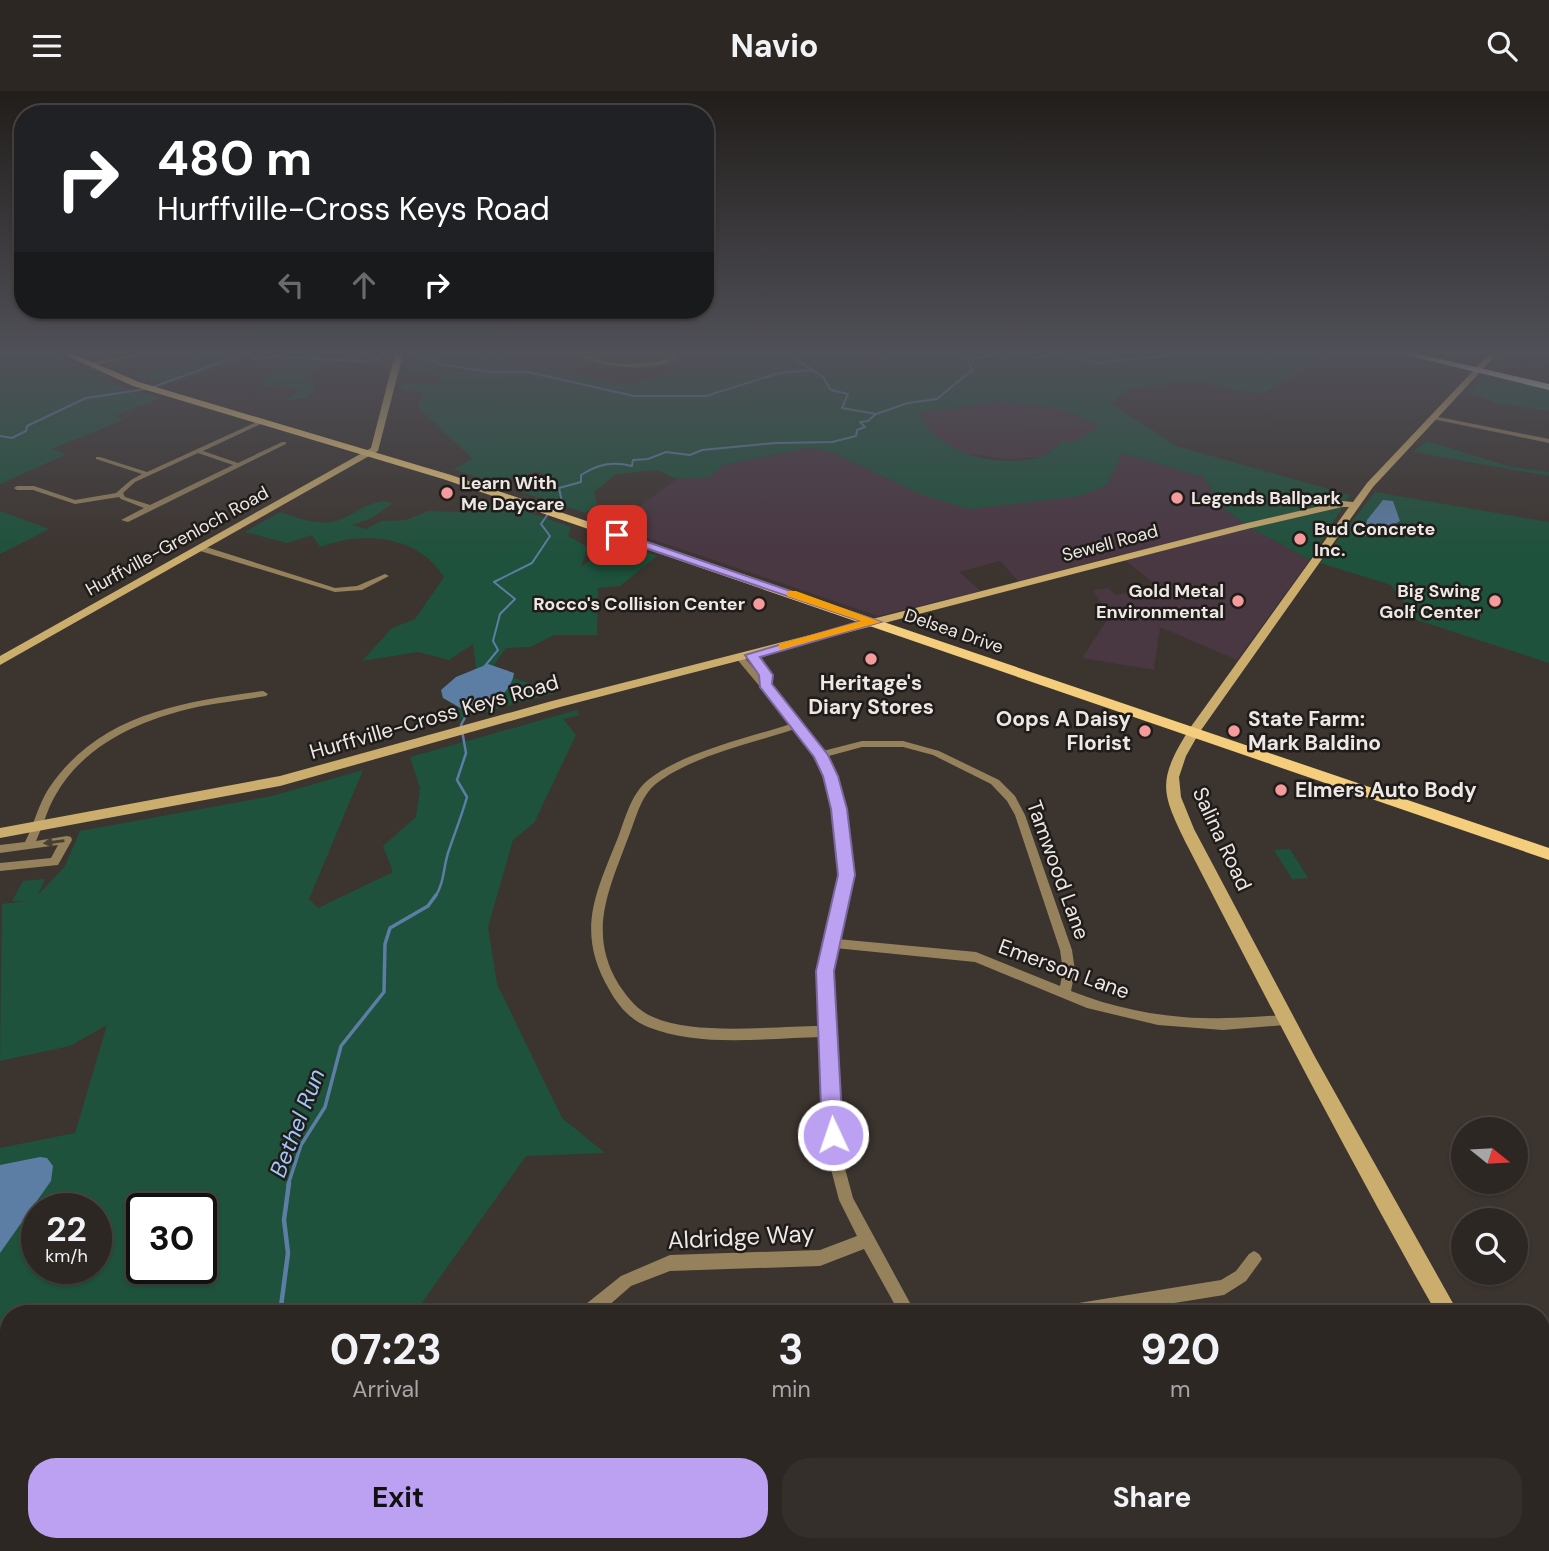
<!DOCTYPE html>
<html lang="en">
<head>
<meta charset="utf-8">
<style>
	body { margin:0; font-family:"DM Sans",sans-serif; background:#352f2b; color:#f1f3f6; height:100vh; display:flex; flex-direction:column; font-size:26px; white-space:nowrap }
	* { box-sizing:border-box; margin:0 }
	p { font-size:23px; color:#a7a5a6 }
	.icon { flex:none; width:38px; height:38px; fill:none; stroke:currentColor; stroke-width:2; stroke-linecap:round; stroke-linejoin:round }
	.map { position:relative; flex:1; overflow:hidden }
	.details { position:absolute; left:0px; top:1214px; width:1550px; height:247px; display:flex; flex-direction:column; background:#2d2723; border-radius:28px 28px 0 0; box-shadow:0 2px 5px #0004,0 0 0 2px #484441 }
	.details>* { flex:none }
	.hud { position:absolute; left:14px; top:14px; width:700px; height:214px; border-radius:28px; box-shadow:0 2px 5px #0004,0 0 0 2px #484441; background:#202124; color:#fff; overflow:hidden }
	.needle { width:46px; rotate:108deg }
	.buttons { position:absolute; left:1451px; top:1026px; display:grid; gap:14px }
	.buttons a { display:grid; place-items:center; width:77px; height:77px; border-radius:50%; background:#2d2723; box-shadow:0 2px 5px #0004,0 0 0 2px #484441; font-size:35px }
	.speed { position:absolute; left:21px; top:1102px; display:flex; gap:14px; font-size:35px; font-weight:700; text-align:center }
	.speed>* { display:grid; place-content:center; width:91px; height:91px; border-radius:50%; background:#2d2723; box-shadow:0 2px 5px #0004,0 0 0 2px #484441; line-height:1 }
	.speed small { font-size:18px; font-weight:400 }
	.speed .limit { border:4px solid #111; border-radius:10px; background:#fff; color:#111 }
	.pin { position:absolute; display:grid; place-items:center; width:60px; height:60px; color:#fff; margin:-30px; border-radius:14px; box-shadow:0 4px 10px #0006 }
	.me { position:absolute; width:77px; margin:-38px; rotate:357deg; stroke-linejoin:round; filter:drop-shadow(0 0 5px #0008) }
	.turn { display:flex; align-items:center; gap:24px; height:147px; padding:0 28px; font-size:32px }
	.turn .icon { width:91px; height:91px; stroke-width:2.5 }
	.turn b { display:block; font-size:49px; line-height:60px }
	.lanes { display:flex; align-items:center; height:66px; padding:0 28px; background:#0003; justify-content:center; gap:35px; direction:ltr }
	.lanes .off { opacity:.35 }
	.eta { display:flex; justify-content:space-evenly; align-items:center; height:119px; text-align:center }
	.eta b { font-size:42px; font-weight:700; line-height:49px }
	.primary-button { display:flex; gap:14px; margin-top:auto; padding:14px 28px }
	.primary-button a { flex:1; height:80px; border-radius:28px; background:#bca0f2; color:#111; font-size:28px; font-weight:700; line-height:80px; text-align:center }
	.primary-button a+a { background:#352f2b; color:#f1f3f6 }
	header { display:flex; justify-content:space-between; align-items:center; height:91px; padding:0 28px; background:#2d2723; font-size:32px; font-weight:700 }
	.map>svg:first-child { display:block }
	.industrial { fill:#493742 }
	.green { fill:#1e523c; fill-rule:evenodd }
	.water { fill:#5c7ea4 }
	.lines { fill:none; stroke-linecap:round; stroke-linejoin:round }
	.stream-far3 { stroke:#5c7ea4; stroke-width:2 }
	.stream-far2 { stroke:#5c7ea4; stroke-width:2.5 }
	.stream-far1 { stroke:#5c7ea4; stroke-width:3.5 }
	.stream { stroke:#5c7ea4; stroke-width:4.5 }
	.street { fill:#95825c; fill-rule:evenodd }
	.secondary { fill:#cbad6e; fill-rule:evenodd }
	.primary { fill:#f4ce7c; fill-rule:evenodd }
	.highway { fill:#fbf2e0; fill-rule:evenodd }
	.oneway { fill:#494031 }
	.route { fill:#bca0f2; stroke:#7a689d; stroke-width:2 }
	.slow { fill:#f59e0b }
	.poi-dot { fill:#f59b9b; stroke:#201c1a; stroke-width:2.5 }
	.labels { text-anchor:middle; stroke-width:5; stroke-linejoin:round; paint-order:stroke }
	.far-poi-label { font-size:18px; font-weight:bold; fill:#ede8e5; stroke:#201c1a; text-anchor:start }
	.far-street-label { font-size:18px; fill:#ede8e5; stroke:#201c1a }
	.poi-label { font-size:21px; font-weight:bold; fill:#ede8e5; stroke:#201c1a; text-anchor:start }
	.street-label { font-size:21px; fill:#ede8e5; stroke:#201c1a }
	.water-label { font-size:23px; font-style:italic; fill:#9ec8f7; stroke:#201c1a }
	.near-street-label { font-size:24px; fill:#ede8e5; stroke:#201c1a }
</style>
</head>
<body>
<header><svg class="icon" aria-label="menu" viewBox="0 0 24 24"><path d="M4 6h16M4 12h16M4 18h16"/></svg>Navio<svg class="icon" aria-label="search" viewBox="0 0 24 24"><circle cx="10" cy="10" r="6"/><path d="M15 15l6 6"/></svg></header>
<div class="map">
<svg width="1549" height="1460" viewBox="0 0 1549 1460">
	<rect width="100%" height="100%" fill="#3c342f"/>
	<path class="industrial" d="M997 311 1048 315 1085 327 1100 336 1073 351 1063 350 1042 366 1008 368 962 362 927 340 919 322Z
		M807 357 830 360 923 404 1107 394 1122 362 1204 386 1222 416 1249 436 1310 469 1237 569 1160 536 1154 579 1082 567 1109 526 1093 499 1108 497 1116 504 1156 494 1118 464 1019 491 1000 470 959 481 981 500 878 525 613 435 677 388 709 386 723 374Z"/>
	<path class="green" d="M0 263H49L118 295 161 307 115 325 123 329 52 358 67 363 0 393Z
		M221 263H388L368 271 330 269 327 275 305 283 316 297 308 307 286 309 300 298 258 293 296 268H245L164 294 134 285 175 271Z
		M408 263 522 269 528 274 628 293 735 267 734 263H855L867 273 887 271 885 263H1329L1263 302 1232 299 1202 290 1128 298 1111 312 1176 355 1350 404 1310 469 1249 436 1222 416 1204 386 1122 362 1107 394 1080 405 969 418 923 404 830 360 807 357 723 374 710 386 677 388 657 379 616 383 594 401 597 414 585 422 521 401 545 384 538 380 497 393 453 378 473 368 417 316 424 301 400 300 402 293H437L440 286 432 282H404ZM997 311C1033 314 1068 315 1099 336L1073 351 1063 350C1056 355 1048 364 1040 366 997 378 938 363 919 322Z
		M1487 285 1549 299V320L1496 312 1467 301Z
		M1427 350 1508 375 1549 381V385L1413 361Z
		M1375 401 1549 431V572L1417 529 1391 494 1320 472Z
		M384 410 393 412 372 427 352 434 366 438 381 430 406 429 428 420 464 421 500 411 571 436 568 445 588 456 581 476 616 451 657 465 620 495 598 497 597 544H554L530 556 506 557 494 574 514 587 556 602 455 629 460 617 441 603 476 577 473 553 449 569 418 561 362 570 392 537 415 528 444 486C418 444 363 439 320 456L312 444 287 452 245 441 280 421C298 427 320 436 339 429 357 422 363 413 384 410Z
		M0 420 49 438 0 463Z
		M577 619 579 624 563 628 576 644 534 732 513 749 488 836 497 893 562 1027 605 1062 526 1065 414 1223H9V1452H416L417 1460H0V1057L75 1042 107 934 70 955 0 970 2 813 27 810H12L23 790 45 788 38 804 65 775 80 740 272 705 363 679 309 808 318 817 393 781 383 755 416 726 420 697 410 666ZM37 1118H96V1178H37ZM142 1118H201V1178H142Z
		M1290 758 1308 787 1292 788 1274 759Z
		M1542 1394 1549 1407V1460H1136L1133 1453 1542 1452Z"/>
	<path class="water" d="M1383 409 1393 410 1400 430 1391 435 1370 436V441L1375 445H1364L1367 429Z
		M488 573 514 582C512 601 487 619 469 622L443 607 441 599 456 586Z
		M40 1066 47 1067 53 1075 51 1090 0 1162V1074Z"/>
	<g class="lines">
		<path class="stream-far3" d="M249 263 256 268 274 265 373 271 384 263
			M417 263 444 274 492 281H528L634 305H706L779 282 813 279
			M788 263 823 286 831 299 848 303 842 317 876 323 908 312 937 308 972 279 967 268 1000 263
			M1027 263 1039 267 1054 263
			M1057 263 1098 272 1179 263
			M153 296 244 263
			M0 345 12 347 26 340 27 335 86 307 146 298
			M554 419 562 411 559 397 581 391V384C598 373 613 370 632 375L633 369 648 368 666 361 690 364 702 359 775 352 832 351 856 345 857 339 865 336 860 331 868 330 876 323
			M484 576 498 559 493 550 500 523 515 508 494 491 532 472 550 445 541 433 548 423"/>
		<path class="stream-far2" d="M435 806C445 791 443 775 449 759 455 741 462 724 467 706L457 689 466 662 461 634 468 621"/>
		<path class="stream-far1" d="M288 1094 301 1054 325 1016 341 955 384 901 385 853 390 837 428 815 436 804"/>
		<path class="stream" d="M280 1223 288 1162 284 1129 289 1092
			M310 1452 313 1460"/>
		<path class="street" d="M137 263H148L89 275 86 273Z
			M579 263C589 263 597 269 606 271 627 275 649 272 669 268L672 266 671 263H677L678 266C659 283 599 277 579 263Z
			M1434 325 1549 348V352L1432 328 1431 327Z
			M263 328 266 330 265 331 203 360 238 372 282 351H286V353L128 431 121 429 144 417 121 408 119 406 75 413 33 399H17L14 397 17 395H34L75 409 116 402 131 389 142 383 96 368V366H100L147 381ZM198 362 233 374 150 414 125 406 123 402 135 391Z
			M197 455H203L335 497 357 495 385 483 389 485 362 499 335 501 197 459Z
			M752 561 755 562 770 584 768 595 823 660 862 650H903L939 660 999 689 1015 705 1025 724 1072 859 1075 880 1071 900C1118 919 1174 929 1225 927 1245 927 1265 925 1285 924L1289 925 1291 929 1289 933 1285 934 1223 939 1158 934 1087 917 975 871 835 857 831 875 840 1059 853 1107 916 1223H900L864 1158 820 1175 670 1180 631 1195 599 1223H579L581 1217 621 1185 670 1164 820 1159 857 1145 839 1109 826 1059 822 946C767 947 700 957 648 936 631 929 619 916 610 900 576 842 594 806 617 749 625 729 630 704 648 689 681 662 750 646 791 633L736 567 740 564 743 565 761 586 762 584 748 564ZM795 638 813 659 830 700 842 776 819 875 821 935C775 935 695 945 653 926 638 920 628 907 619 894 587 841 609 799 628 747 636 728 640 705 657 692 692 665 753 652 795 638ZM862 656H903L933 664 991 693 1007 710 1015 724 1060 859 1063 880 1060 895 976 861 837 848 852 776 840 700 825 666Z
			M263 600 268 603 266 605C245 609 223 611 202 615 145 627 85 651 55 705 47 719 43 735 36 750L67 745 71 746 72 749 58 774 0 780V772L51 767 58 754 0 762V754L25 751C34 734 38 714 49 697 99 623 181 611 263 600Z
			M1254 1160 1259 1163 1262 1168 1246 1190 1224 1204 1106 1223H1052L1054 1217 1060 1215 1221 1189 1236 1180 1249 1163Z
			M552 1452H570L572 1460H554Z
			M963 1452H981L983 1460H965Z"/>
		<path class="secondary" d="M395 263H403L378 360 0 574V565L371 357Z
			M1489 263H1497L1373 396 1199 642 1186 665 1179 686 1181 706 1194 738 1315 966 1459 1223H1437C1350 1070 1269 913 1188 756 1161 701 1156 691 1190 637L1349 416H1342L1247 438 560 616 280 695 0 747V737L280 685 552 610 1243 433 1342 410 1353 411 1367 392Z
			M1542 1368 1549 1371V1404L1542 1401Z"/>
		<path class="primary" d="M63 263H73L139 291 451 384 1549 757V769L443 388 133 295Z"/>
		<path class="highway" d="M1402 263H1419L1549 293V299Z"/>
	</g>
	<defs><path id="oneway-solid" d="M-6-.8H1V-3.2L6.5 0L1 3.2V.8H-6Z" transform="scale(1.75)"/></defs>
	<use class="oneway" href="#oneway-solid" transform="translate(54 751) rotate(172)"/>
	<linearGradient id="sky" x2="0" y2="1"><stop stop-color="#211d1a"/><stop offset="0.56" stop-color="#505058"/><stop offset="1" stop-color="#505058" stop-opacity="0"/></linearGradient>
	<rect width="1549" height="467" fill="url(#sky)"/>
	<path class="route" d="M613 442H621L881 531 760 566 773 584 772 593 828 664 838 685 847 718 855 784 834 880 843 1044 840 1051 833 1054 825 1051 822 1044 816 880 838 784 831 718 823 685 814 666 760 596 759 584 745 564 861 530 613 446Z"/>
	<path class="slow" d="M787 500H796L881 531 779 559V553L861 530 787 505Z"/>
	<g class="poi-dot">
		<circle cx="447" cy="402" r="7"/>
		<circle cx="1177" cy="407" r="7"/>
		<circle cx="1300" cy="448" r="7"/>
		<circle cx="1238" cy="510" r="7"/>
		<circle cx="1495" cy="510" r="7"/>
		<circle cx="759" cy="513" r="7"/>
		<circle cx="871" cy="568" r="7"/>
		<circle cx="1145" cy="640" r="7"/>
		<circle cx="1234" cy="640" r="7"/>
		<circle cx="1281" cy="699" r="7"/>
	</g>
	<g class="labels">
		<g class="far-poi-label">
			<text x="461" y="398">Learn With<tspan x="461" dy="21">Me Daycare</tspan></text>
			<text x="1191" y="413">Legends Ballpark</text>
			<text x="1314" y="444">Bud Concrete<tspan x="1314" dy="21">Inc.</tspan></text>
			<text x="1224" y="506" text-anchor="end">Gold Metal<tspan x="1224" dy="21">Environmental</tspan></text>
			<text x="1481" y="506" text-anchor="end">Big Swing<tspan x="1481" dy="21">Golf Center</tspan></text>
			<text x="745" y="519" text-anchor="end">Rocco's Collision Center</text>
		</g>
		<g class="far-street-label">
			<text transform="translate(177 450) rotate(-29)" y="6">Hurffville-Grenloch Road</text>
			<text transform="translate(1110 452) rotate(-15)" y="6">Sewell Road</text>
			<text transform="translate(954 540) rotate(19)" y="6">Delsea Drive</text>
		</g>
		<g class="poi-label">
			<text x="871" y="599" text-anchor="middle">Heritage's<tspan x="871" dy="24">Diary Stores</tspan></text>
			<text x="1131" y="635" text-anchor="end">Oops A Daisy<tspan x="1131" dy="24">Florist</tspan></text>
			<text x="1248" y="635">State Farm:<tspan x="1248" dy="24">Mark Baldino</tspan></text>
			<text x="1295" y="706">Elmers Auto Body</text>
		</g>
		<g class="street-label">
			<text transform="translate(434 626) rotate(-16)" y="7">Hurffville-Cross Keys Road</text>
			<text transform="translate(1222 748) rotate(65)" y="7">Salina Road</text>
			<text transform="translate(1058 779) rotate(70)" y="7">Tamwood Lane</text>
			<text transform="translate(1064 878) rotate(20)" y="7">Emerson Lane</text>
		</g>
		<g class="water-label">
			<text transform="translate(297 1032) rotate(-69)" y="8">Bethel Run</text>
		</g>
		<g class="near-street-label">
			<text transform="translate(741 1146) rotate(-3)" y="8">Aldridge Way</text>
		</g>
	</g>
</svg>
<div class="buttons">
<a><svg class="needle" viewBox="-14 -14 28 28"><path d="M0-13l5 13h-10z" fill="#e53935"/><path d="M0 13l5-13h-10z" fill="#a7a5a6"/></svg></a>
<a><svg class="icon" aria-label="search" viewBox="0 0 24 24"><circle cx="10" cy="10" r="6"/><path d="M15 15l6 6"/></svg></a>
</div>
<div class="speed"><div>22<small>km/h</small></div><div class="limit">30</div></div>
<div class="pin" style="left:617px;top:444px;background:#d93025"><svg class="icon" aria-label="arrive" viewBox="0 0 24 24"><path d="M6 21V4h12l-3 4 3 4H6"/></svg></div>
<svg class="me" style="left:833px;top:1044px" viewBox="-20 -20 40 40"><circle r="17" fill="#bca0f2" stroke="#fff" stroke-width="3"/><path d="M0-11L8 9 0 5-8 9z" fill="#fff"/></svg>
<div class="hud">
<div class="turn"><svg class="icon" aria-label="right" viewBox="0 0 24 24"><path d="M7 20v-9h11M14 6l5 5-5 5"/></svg><div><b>480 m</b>Hurffville-Cross Keys Road</div></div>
<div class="lanes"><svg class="icon off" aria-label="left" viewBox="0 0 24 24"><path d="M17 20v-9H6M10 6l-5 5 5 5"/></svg><svg class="icon off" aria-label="ahead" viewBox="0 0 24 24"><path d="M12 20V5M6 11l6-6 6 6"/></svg><svg class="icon" aria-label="right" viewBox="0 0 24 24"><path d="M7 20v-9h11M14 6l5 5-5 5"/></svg></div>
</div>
<section class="details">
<div class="eta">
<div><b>07:23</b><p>Arrival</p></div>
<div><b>3</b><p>min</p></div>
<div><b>920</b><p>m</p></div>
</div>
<div class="primary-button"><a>Exit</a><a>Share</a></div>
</section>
</div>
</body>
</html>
